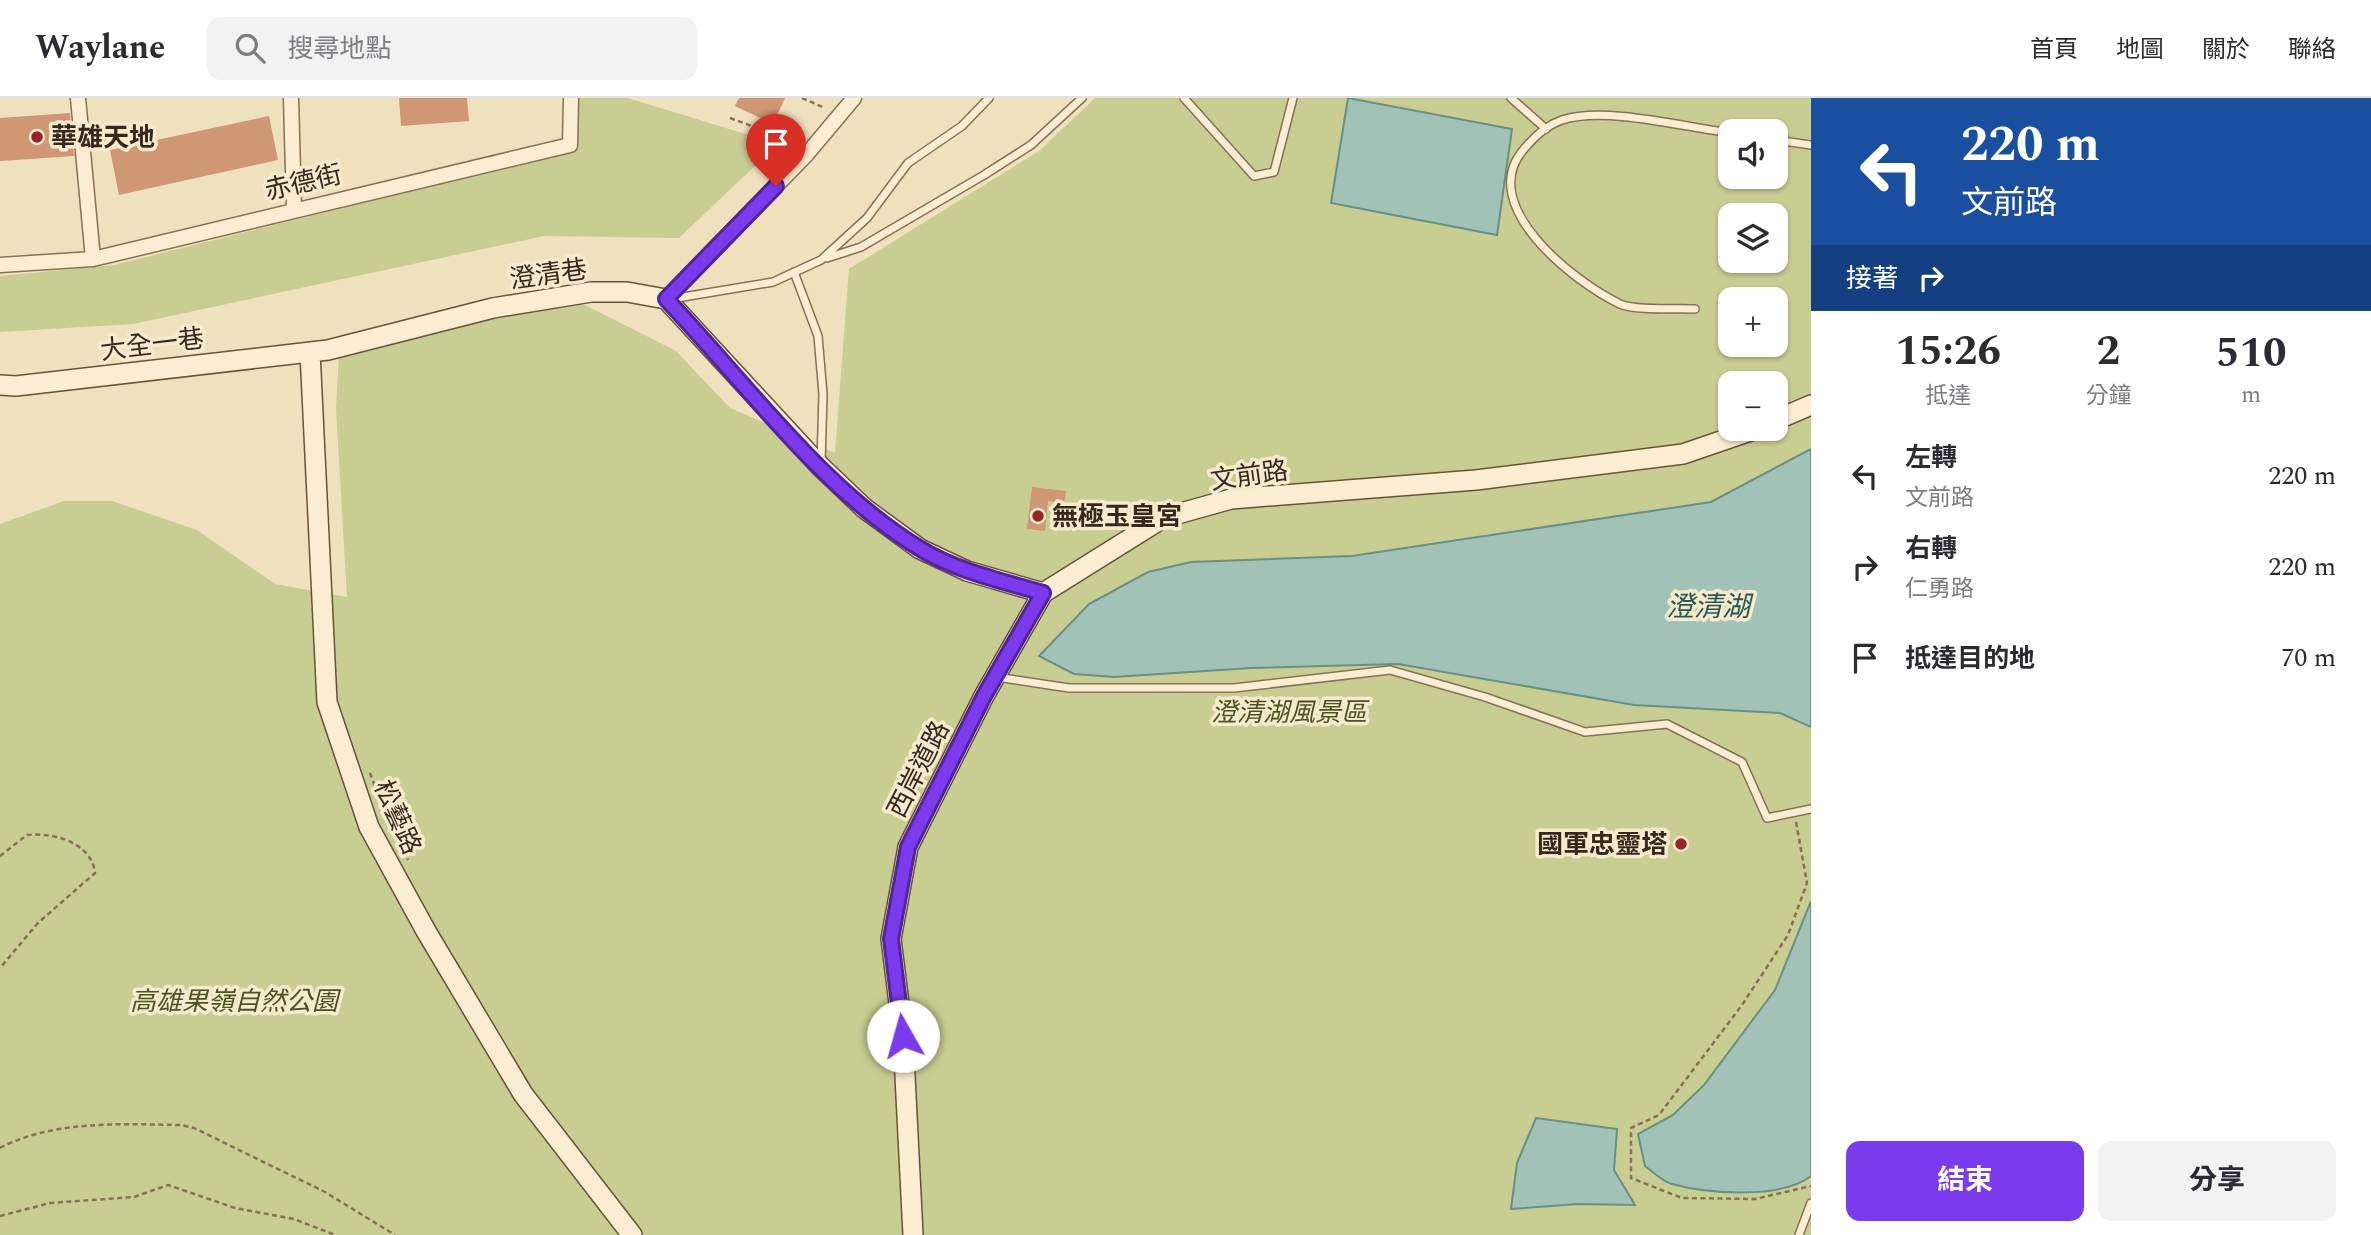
<!DOCTYPE html>
<html lang="zh-TW">
<head>
<meta charset="utf-8">
<style>
	body { margin:0; font-family:Spectral,"Noto Sans TC",serif; background:#f2f2f3; color:#2b2b33; height:100vh; display:flex; flex-direction:column; font-size:26px; white-space:nowrap }
	* { box-sizing:border-box; margin:0 }
	p { font-size:23px; color:#7c7c81 }
	.icon { flex:none; width:38px; height:38px; fill:none; stroke:currentColor; stroke-width:2; stroke-linecap:round; stroke-linejoin:round }
	.map { position:relative; flex:1; overflow:hidden }
	.side { display:flex; flex-direction:column; background:#fff; width:560px }
	.side>* { flex:none }
	.guide { background:#1a4fa0; color:#fff; overflow:hidden }
	.tools { position:absolute; left:1718px; top:21px; display:grid; gap:14px }
	.tools a { display:grid; place-items:center; width:70px; height:70px; border-radius:14px; background:#fff; box-shadow:0 2px 5px #0004; font-size:35px }
	.pin { position:absolute; display:grid; place-items:center; width:60px; height:60px; color:#fff; margin:-72px -30px; border-radius:50% 50% 50% 0; rotate:-45deg; box-shadow:0 0 7px #0007 }
	.pin .icon { rotate:45deg }
	.me { position:absolute; width:77px; margin:-38px; rotate:353deg; stroke-linejoin:round; filter:drop-shadow(0 0 5px #0008) }
	.turn { display:flex; align-items:center; gap:24px; height:147px; padding:0 35px; font-size:32px }
	.turn .icon { width:91px; height:91px; stroke-width:2.5 }
	.turn b { display:block; font-size:49px; line-height:60px }
	.then { display:flex; align-items:center; height:66px; padding:0 35px; background:#0003; gap:14px; font-size:26px }
	.eta { display:flex; justify-content:space-evenly; align-items:center; height:119px; text-align:center }
	.eta b { font-size:42px; font-weight:700; line-height:49px }
	.cta { display:flex; gap:14px; margin-top:auto; padding:14px 35px }
	.cta a { flex:1; height:80px; border-radius:14px; background:#7c3aed; color:#fff; font-size:28px; font-weight:700; line-height:80px; text-align:center }
	.cta a+a { background:#f2f2f3; color:#2b2b33 }
	ul { padding:0; list-style:none }
	li { display:flex; align-items:center; gap:21px; height:91px; padding:0 35px }
	li div { flex:1 }
	li b { display:block; font-size:26px }
	li em { font-style:normal }
	header { display:flex; align-items:center; gap:42px; box-sizing:border-box; height:98px; padding:0 35px; background:#fff; border-bottom:2px solid #e1e1e2 }
	header strong { font-size:33px }
	nav { display:flex; gap:38px; margin-inline-start:auto; font-size:24px }
	.search { width:490px; height:63px; background:#f2f2f3; display:flex; align-items:center; gap:18px; box-sizing:border-box; padding:0 24px; border-radius:14px; color:#7c7c81; font-size:26px }
	main { display:flex; flex:1; min-height:0 }
	.map>svg:first-child { display:block }
	.green { fill:#c8cd92; fill-rule:evenodd }
	.water { fill:#a2c1b7; stroke:#698f84; stroke-width:2 }
	.building { fill:#cf9773 }
	.lines { fill:none; stroke-linecap:round; stroke-linejoin:round }
	.lane-casing { stroke:#887056; stroke-width:10 }
	.street-casing { stroke:#887056; stroke-width:17 }
	.secondary-casing { stroke:#6a513a; stroke-width:22 }
	.path { stroke:#887056; stroke-width:2.5; stroke-dasharray:5 3.5; stroke-linecap:butt }
	.lane { stroke:#faedd2; stroke-width:7 }
	.street { stroke:#faedd2; stroke-width:14 }
	.secondary { stroke:#faedd2; stroke-width:19 }
	.route-casing { stroke:#51269a; stroke-width:18 }
	.route { stroke:#7c3aed; stroke-width:12 }
	.poi-dot { fill:#992428; stroke:#f6eace; stroke-width:2.5 }
	.labels { text-anchor:middle; stroke-width:7; stroke-linejoin:round; paint-order:stroke }
	.poi-label { font-size:26px; font-weight:bold; fill:#37281c; stroke:#f6eace; text-anchor:start }
	.street-label { font-size:26px; fill:#37281c; stroke:#f6eace }
	.park-label { font-size:26px; font-style:italic; fill:#495421; stroke:#f6eace }
	.water-label { font-size:28px; font-style:italic; fill:#2a5854; stroke:#f6eace }
</style>
</head>
<body>
<header>
<strong>Waylane</strong>
<div class="search"><svg class="icon" aria-label="search" viewBox="0 0 24 24"><circle cx="10" cy="10" r="6"/><path d="M15 15l6 6"/></svg>搜尋地點</div>
<nav><a>首頁</a><a>地圖</a><a>關於</a><a>聯絡</a></nav>
</header>
<main>
<div class="map">
<svg width="1811" height="1137" viewBox="0 0 1811 1137">
	<rect width="100%" height="100%" fill="#efe0be"/>
	<path class="green" d="M574 0H628L778 46 679 140 544 138 133 226 0 234V178L114 167 574 52Z
		M1095 0H1811V1137H0V426L64 403H112L197 432 275 486 347 499 336 311 339 257 571 200 676 253 730 310 835 355 849 171 1039 53ZM1731 33H1776V79H1731ZM1731 117H1776V163H1731ZM1731 201H1776V247H1731ZM1731 285H1776V331H1731Z"/>
	<path class="water" d="M1348 0 1512 31 1497 137 1331 105Z
		M1811 351V629L1780 615 1634 607 1398 566 1251 570 1114 579 1074 576 1039 558 1089 506 1148 474 1191 464 1352 458 1711 404Z
		M1811 803V1078C1782 1101 1708 1096 1672 1086 1663 1084 1653 1074 1645 1068L1638 1036 1673 1017 1704 987 1775 892Z
		M1536 1020 1617 1031 1614 1072 1635 1107 1578 1106 1511 1111 1517 1065Z"/>
	<path class="building" d="M399 0H467L469 23 401 28Z
		M739 0H785L773 26 735 8Z
		M70 15 74 58 0 63V20Z
		M269 18 278 62 119 97 110 52Z
		M1032 389 1066 393 1064 405 1048 403 1045 433 1027 431Z"/>
	<g class="lines">
		<defs>
			<path id="lane" d="M1184 0 1254 78 1274 74 1293 0
				M1511 0 1546 31
				M1776 42 1811 47
				M827 160 861 149 984 77 1031 47 1082 0
				M794 174 818 238 823 296 821 365
				M671 201 773 184 821 162 867 120 908 65 962 28 989 0
				M1695 211C1676 210 1636 213 1620 206 1574 184 1475 107 1524 51 1534 39 1547 27 1562 22 1605 8 1684 29 1731 35
				M996 579 1069 590H1234L1390 572 1485 599 1585 634 1667 626 1742 664 1767 720 1811 711
				M1799 1137 1811 1105"/>
			<path id="street" d="M78 0 93 161
				M291 0 294 111
				M0 167 93 161 570 47 571 0
				M666 201 807 56 854 0"/>
			<path id="secondary" d="M310 254 327 604 369 729 426 833 523 996 632 1137
				M0 287 16 288 328 252 493 210 591 194H627L666 201 821 369 864 410 920 451 967 473 1043 495
				M1776 322 1811 307
				M913 1137 903 938 891 841 908 749 984 598 1043 495 1163 420 1231 401 1476 382 1683 356 1756 331"/>
		</defs>
		<use href="#lane" class="lane-casing"/>
		<use href="#street" class="street-casing"/>
		<use href="#secondary" class="secondary-casing"/>
		<path class="path" d="M802 0 825 10
			M730 20 795 44
			M370 675 386 718 408 762
			M1796 724 1807 785 1788 837 1742 907 1659 1017 1631 1030V1080L1682 1100 1755 1101 1811 1088
			M0 758 27 737C54 734 92 745 95 775L38 825 0 870
			M0 1050C53 1022 122 1026 181 1027L194 1030 325 1094 395 1137
			M0 1118 50 1105 134 1099 168 1087 235 1110 294 1121 335 1137"/>
		<use href="#lane" class="lane"/>
		<use href="#street" class="street"/>
		<use href="#secondary" class="secondary"/>
	</g>
	<g class="lines">
		<defs>
			<path id="route" d="M776 88 666 201C745 284 821 390 919 450 956 473 1002 483 1043 495L984 598 908 749 891 841 903 938"/>
		</defs>
		<use href="#route" class="route-casing"/>
		<use href="#route" class="route"/>
	</g>
	<g class="poi-dot">
		<circle cx="37" cy="39" r="7"/>
		<circle cx="1038" cy="418" r="7"/>
		<circle cx="1681" cy="746" r="7"/>
	</g>
	<g class="labels">
		<g class="poi-label">
			<text x="51" y="48">華雄天地</text>
			<text x="1052" y="427">無極玉皇宮</text>
			<text x="1667" y="755" text-anchor="end">國軍忠靈塔</text>
		</g>
		<g class="street-label">
			<text transform="translate(303 84) rotate(-13)" y="9">赤德街</text>
			<text transform="translate(548 176) rotate(-8)" y="9">澄清巷</text>
			<text transform="translate(152 246) rotate(-7)" y="9">大全一巷</text>
			<text transform="translate(1249 377) rotate(-8)" y="9">文前路</text>
			<text transform="translate(918 671) rotate(-63)" y="9">西岸道路</text>
			<text transform="translate(398 719) rotate(66)" y="9">松藝路</text>
		</g>
		<g class="park-label">
			<text x="1289" y="623">澄清湖風景區</text>
			<text x="234" y="912">高雄果嶺自然公園</text>
		</g>
		<g class="water-label">
			<text x="1708" y="518">澄清湖</text>
		</g>
	</g>
</svg>
<div class="tools">
<a><svg class="icon" aria-label="sound" viewBox="0 0 24 24"><path d="M4 9h4l5-4v14l-5-4H4zM17 9q2 3 0 6"/></svg></a>
<a><svg class="icon" aria-label="layers" viewBox="0 0 24 24"><path d="M12 4l9 5-9 5-9-5zM3 14l9 5 9-5"/></svg></a>
<a>+</a>
<a>−</a>
</div>
<div class="pin" style="left:776px;top:88px;background:#d93025"><svg class="icon" aria-label="arrive" viewBox="0 0 24 24"><path d="M6 21V4h12l-3 4 3 4H6"/></svg></div>
<svg class="me" style="left:903px;top:938px" viewBox="-20 -20 40 40"><circle r="19" fill="#fff"/><path d="M0-13L10 11 0 6-10 11z" fill="#7c3aed"/></svg>
</div>
<section class="side">
<div class="guide">
<div class="turn"><svg class="icon" aria-label="left" viewBox="0 0 24 24"><path d="M17 20v-9H6M10 6l-5 5 5 5"/></svg><div><b>220 m</b>文前路</div></div>
<div class="then">接著<svg class="icon" aria-label="right" viewBox="0 0 24 24"><path d="M7 20v-9h11M14 6l5 5-5 5"/></svg></div>
</div>
<div class="eta">
<div><b>15:26</b><p>抵達</p></div>
<div><b>2</b><p>分鐘</p></div>
<div><b>510</b><p>m</p></div>
</div>
<ul>
<li><svg class="icon" aria-label="left" viewBox="0 0 24 24"><path d="M17 20v-9H6M10 6l-5 5 5 5"/></svg><div><b>左轉</b><p>文前路</p></div><em>220 m</em></li>
<li><svg class="icon" aria-label="right" viewBox="0 0 24 24"><path d="M7 20v-9h11M14 6l5 5-5 5"/></svg><div><b>右轉</b><p>仁勇路</p></div><em>220 m</em></li>
<li><svg class="icon" aria-label="arrive" viewBox="0 0 24 24"><path d="M6 21V4h12l-3 4 3 4H6"/></svg><div><b>抵達目的地</b></div><em>70 m</em></li>
</ul>
<div class="cta"><a>結束</a><a>分享</a></div>
</section>
</main>
</body>
</html>
